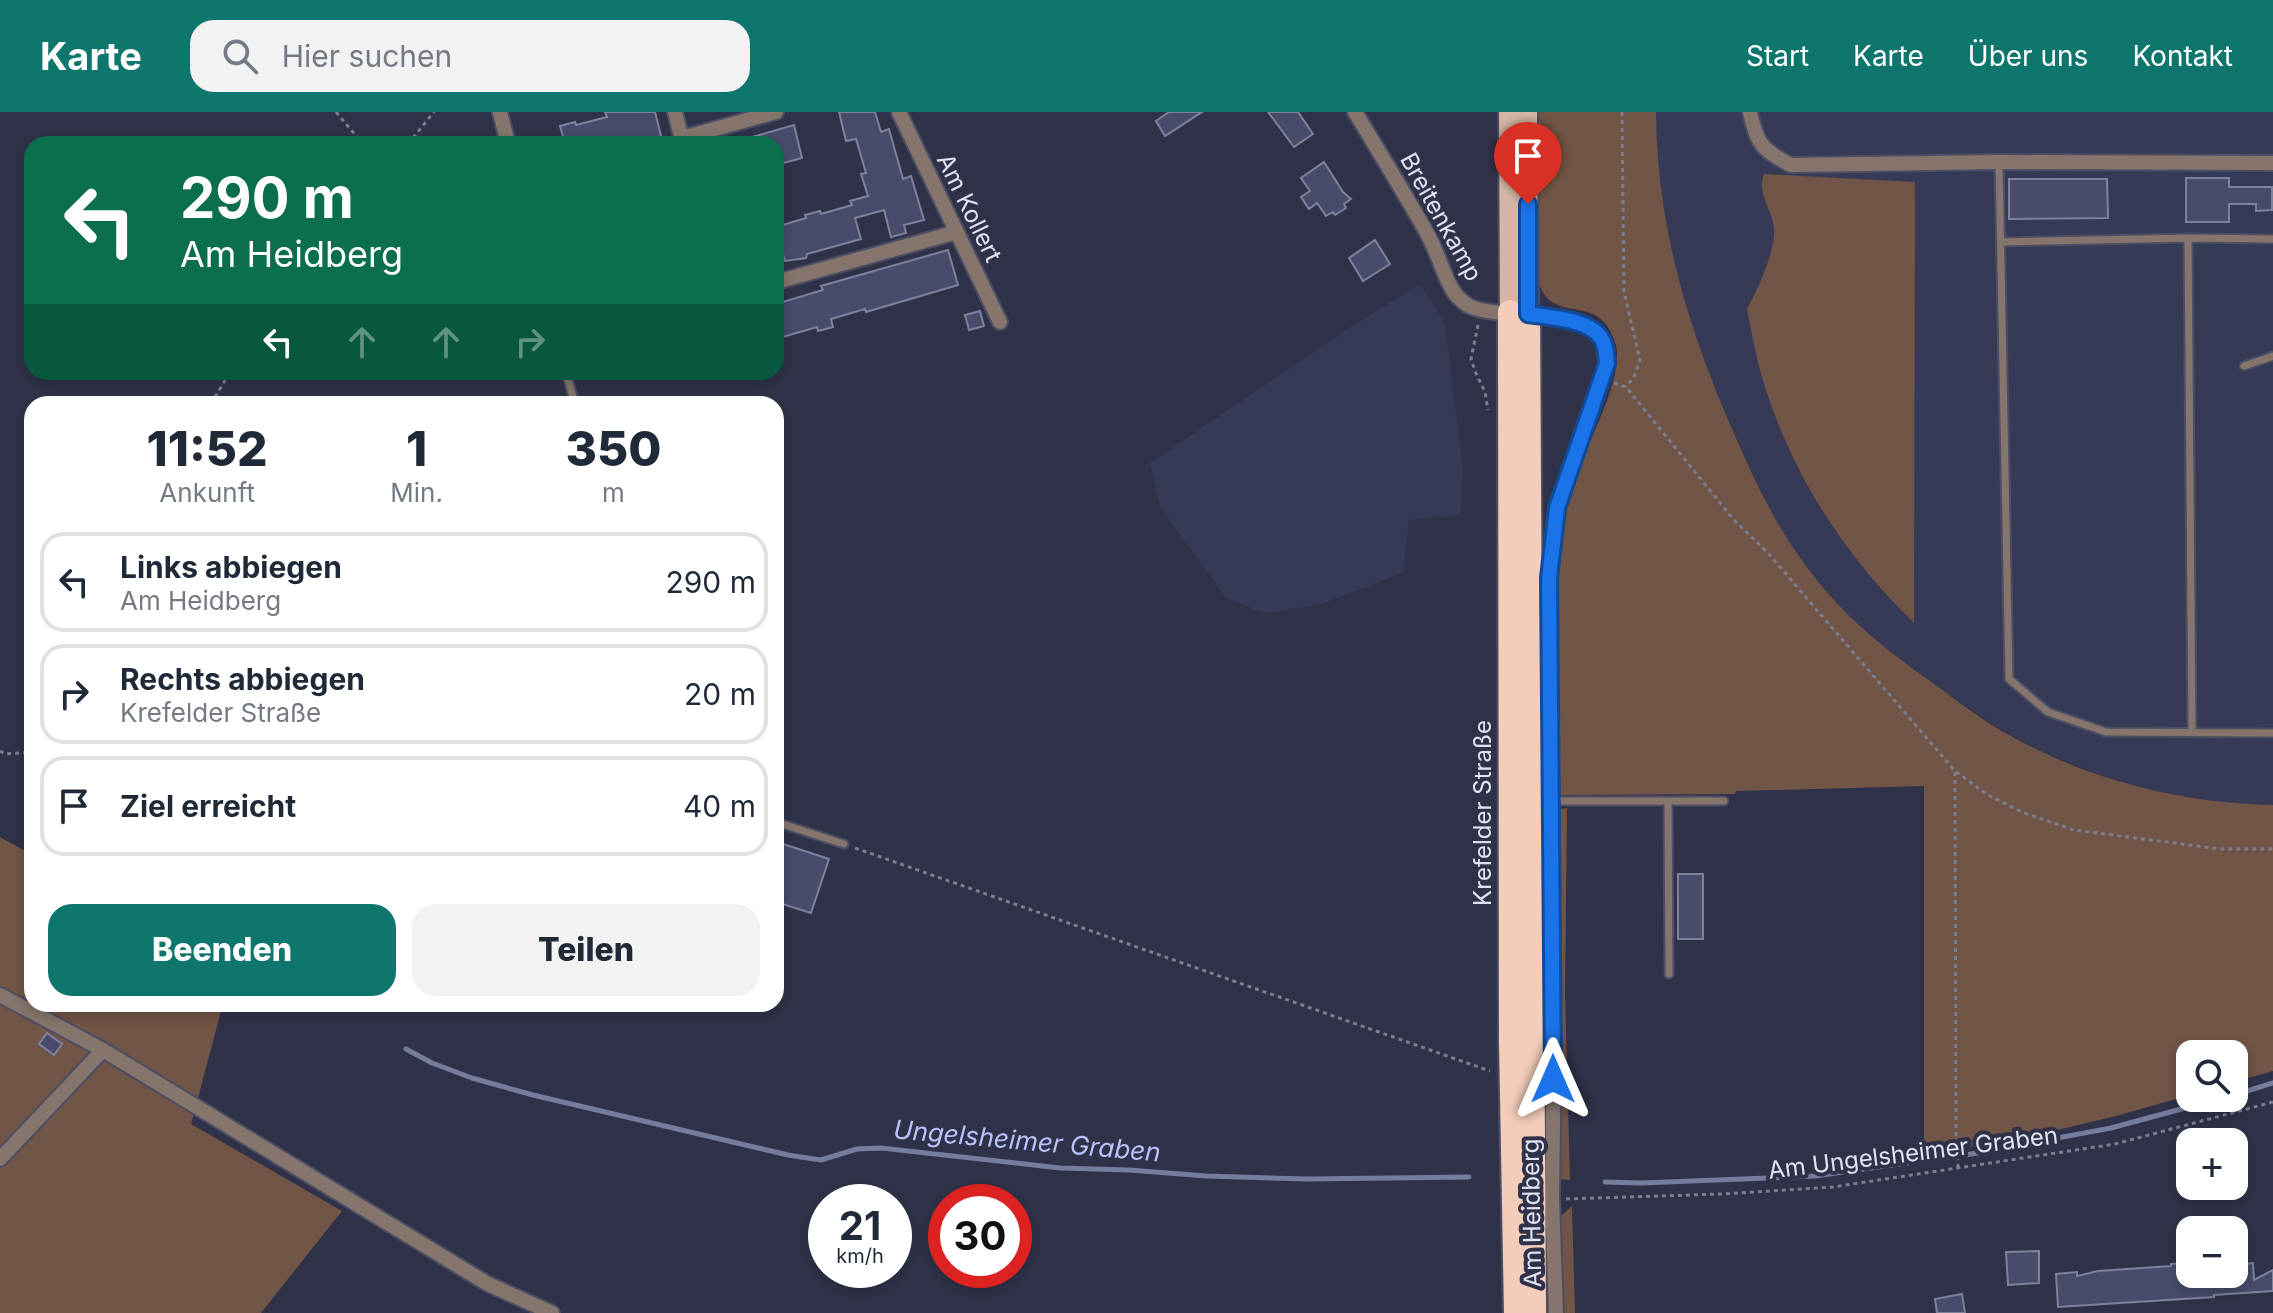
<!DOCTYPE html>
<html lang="de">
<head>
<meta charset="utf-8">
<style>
	body { margin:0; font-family:Inter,sans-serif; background:#f2f2f3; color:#1f2937; height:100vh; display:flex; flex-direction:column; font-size:30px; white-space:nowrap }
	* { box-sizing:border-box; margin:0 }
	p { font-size:26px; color:#747a83 }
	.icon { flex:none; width:44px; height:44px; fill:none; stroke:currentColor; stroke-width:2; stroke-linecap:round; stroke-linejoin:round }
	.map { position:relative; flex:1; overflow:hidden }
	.side { position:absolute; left:24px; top:284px; width:760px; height:616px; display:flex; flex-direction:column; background:#fff; border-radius:24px; box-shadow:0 4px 12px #0003 }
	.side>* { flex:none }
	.guide { position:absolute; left:24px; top:24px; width:760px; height:244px; border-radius:24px; box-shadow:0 4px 12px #0003; background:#0b6e4f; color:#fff; overflow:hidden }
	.buttons { position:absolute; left:2176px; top:928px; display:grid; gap:16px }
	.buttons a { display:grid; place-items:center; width:72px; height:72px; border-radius:16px; background:#fff; box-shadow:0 4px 12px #0003; font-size:40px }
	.speed { position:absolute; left:808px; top:1072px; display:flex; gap:16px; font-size:40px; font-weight:700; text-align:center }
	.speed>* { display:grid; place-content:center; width:104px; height:104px; border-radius:50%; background:#fff; box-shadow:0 4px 12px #0003; line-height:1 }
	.speed small { font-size:20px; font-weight:400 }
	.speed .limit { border:12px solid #d22; background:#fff; color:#111 }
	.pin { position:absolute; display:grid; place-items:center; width:68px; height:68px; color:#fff; margin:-82px -34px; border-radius:50% 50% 50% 0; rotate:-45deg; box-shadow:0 0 8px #0007 }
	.pin .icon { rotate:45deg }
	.me { position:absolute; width:88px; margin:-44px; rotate:0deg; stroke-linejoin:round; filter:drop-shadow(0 0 6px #0008) }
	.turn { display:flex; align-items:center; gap:28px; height:168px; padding:0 24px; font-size:36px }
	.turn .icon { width:104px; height:104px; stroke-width:2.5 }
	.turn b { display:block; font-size:56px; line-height:68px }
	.lanes { display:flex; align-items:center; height:76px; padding:0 24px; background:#0003; justify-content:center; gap:40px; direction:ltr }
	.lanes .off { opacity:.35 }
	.eta { display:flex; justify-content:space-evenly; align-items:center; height:136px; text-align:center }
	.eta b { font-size:48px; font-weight:800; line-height:56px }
	.cta { display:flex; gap:16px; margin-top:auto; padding:16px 24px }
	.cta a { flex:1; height:92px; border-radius:24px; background:#0f766e; color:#fff; font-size:32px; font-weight:800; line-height:92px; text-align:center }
	.cta a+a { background:#f2f2f3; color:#1f2937 }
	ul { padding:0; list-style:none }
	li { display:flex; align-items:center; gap:24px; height:100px; margin:0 16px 12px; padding:0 8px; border:4px solid #e0e1e3; border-radius:24px }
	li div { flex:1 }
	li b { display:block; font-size:30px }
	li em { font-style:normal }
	header { display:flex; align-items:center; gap:48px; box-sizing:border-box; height:112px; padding:0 40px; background:#0f766e; color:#fff }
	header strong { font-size:38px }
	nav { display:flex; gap:44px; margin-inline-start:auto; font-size:28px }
	.search { width:560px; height:72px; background:#f2f2f3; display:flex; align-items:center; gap:20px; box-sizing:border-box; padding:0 28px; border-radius:24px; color:#747a83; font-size:30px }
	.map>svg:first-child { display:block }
	.built { fill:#373a57 }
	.green { fill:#715547 }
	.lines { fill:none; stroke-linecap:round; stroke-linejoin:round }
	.stream { stroke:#777b9c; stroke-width:5 }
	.building { fill:#484b6a; stroke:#7e819c; stroke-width:2 }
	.lane-casing { stroke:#4c4e64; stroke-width:11 }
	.street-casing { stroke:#4c4e64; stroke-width:18 }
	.primary-casing { stroke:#4c4e64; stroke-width:24 }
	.highway-casing { stroke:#4c4e64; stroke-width:28 }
	.path { stroke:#7b7d91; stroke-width:3; stroke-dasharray:4 4; stroke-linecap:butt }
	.lane { stroke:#85756d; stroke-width:7 }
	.street { stroke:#85756d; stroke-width:14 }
	.primary { stroke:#d4b4a4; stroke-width:20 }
	.highway { stroke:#f4cdba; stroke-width:24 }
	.route-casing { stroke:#114b97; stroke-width:20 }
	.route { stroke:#1a73e8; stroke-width:14 }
	.labels { text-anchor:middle; stroke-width:8; stroke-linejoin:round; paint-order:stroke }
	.street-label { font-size:24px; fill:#e0e2f1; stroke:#303249 }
	.water-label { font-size:26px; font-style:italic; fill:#bcc1fb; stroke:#303249 }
</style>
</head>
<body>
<header>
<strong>Karte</strong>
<div class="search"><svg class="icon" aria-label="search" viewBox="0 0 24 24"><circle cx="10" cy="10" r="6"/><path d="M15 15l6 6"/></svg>Hier suchen</div>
<nav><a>Start</a><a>Karte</a><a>Über uns</a><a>Kontakt</a></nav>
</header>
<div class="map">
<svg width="2273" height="1201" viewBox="0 0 2273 1201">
	<rect width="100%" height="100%" fill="#303249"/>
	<path class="built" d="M1656 0H2273V693L2229 692 2176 684 2126 672 2091 660 2043 640 1996 615 1916 559 1870 525 1842 497 1816 468 1789 431 1769 397 1730 312 1697 233 1675 157 1662 92 1656 37Z
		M1420 172 1445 211 1463 358 1460 403 1409 408 1403 461 1319 493 1264 501 1226 486 1160 395 1150 351 1349 216Z"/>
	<path class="green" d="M1538 0H1656C1657 117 1689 220 1736 326 1758 376 1781 424 1816 467 1849 509 1890 541 1933 571 1954 586 1975 603 1997 616 2081 666 2176 691 2273 693V959L2234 970V942H2190V983L2116 1004 2024 1026 1924 1042V674L1736 679 1735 682 1559 683C1558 622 1556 561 1557 500 1558 464 1558 426 1566 391 1576 349 1628 267 1615 230 1600 186 1569 206 1547 186 1543 182 1541 176 1538 170Z
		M1764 62 1915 70 1914 511C1846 445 1794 366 1765 275 1757 250 1752 223 1747 197 1757 179 1776 138 1774 117 1773 97 1756 82 1764 62Z
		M1567 696 1565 883 1570 1068 1561 1067 1556 903 1559 697Z
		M0 725 32 743V892H223L191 1012 342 1099 261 1201H0Z
		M1572 1094 1575 1201H1562L1560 1105Z"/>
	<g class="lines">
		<path class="stream" d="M406 937 432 951 472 966 533 983 788 1043 821 1048 857 1037 881 1036 1060 1056 1129 1058 1206 1064 1308 1067 1469 1065
			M2234 983 2273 971
			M1966 1043 2111 1016 2222 986
			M1605 1070 1641 1071 1815 1064 1949 1045"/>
	</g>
	<path class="building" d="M605 0H655L661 24 640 32H574L573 29 565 32 560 14 575 10 576 13 607 5Z
		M839 0H875L881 20 889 17 903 67 911 64 924 108 904 113 906 121 891 125 884 98 855 106 861 127 807 142 806 146 785 149 779 129 776 130V115L806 106 805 103 820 99 821 102 852 93 850 89 868 84 861 62 866 61 856 27 846 29Z
		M1169 0H1202L1165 24 1156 9Z
		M1268 0H1298L1313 22 1294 35Z
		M794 13 802 46 776 53V32H743L742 28Z
		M1324 50 1343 80 1351 87 1344 92 1346 96 1335 103 1333 100 1326 104 1317 91 1309 97 1301 85 1310 79 1301 66Z
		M2186 66H2229V75H2272V98L2256 99V92H2229V110H2186Z
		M2009 67H2107L2108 106 2009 107Z
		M1375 128 1390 152 1363 169 1349 146Z
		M948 138 958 173 866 200 865 197 831 207 833 215 818 219 817 215 776 227V192L823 178 821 174Z
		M980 199 984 214 969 218 965 203Z
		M780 731 829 747 811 801 776 790V742Z
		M1678 762H1703V827H1678Z
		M47 921 62 932 54 943 39 932Z
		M2039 1139V1171L2008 1173 2006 1140Z
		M2190 1151V1162H2234V1153L2253 1151 2254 1168 2273 1158V1179L2214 1183V1185L2058 1195 2056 1162 2077 1160V1164L2098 1159 2171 1154V1152Z
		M1962 1182 1965 1201H1937L1935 1187Z"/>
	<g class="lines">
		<defs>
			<path id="lane" d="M1999 50 2009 567 2048 600 2106 620 2273 621
				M2188 126 2192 620
				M2002 130 2188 126 2273 127
				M2244 254 2273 244
				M566 260 575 292
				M1551 689H1724
				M1668 689 1669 862
				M776 710 844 732"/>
			<path id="street" d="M500 0 508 32
				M675 0 683 32
				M899 0 1000 210
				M1355 0C1379 40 1404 80 1427 121 1437 139 1442 159 1452 177 1455 183 1463 190 1469 194 1500 209 1583 193 1602 227 1606 235 1606 243 1607 251L1557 396 1549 466 1554 937 1552 1087 1556 1201
				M1750 0C1756 31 1763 39 1791 53L1999 50 2273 51
				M682 26 776 0
				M776 170 957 120
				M0 883 103 938
				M0 1047 103 938 488 1172 552 1201"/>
			<path id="primary" d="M1509 0 1510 200
				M1527 0 1528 202"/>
			<path id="highway" d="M1510 200 1511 929 1516 1201
				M1528 202 1534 1201"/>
		</defs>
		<use href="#lane" class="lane-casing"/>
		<use href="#street" class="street-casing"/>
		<use href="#primary" class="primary-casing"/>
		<use href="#highway" class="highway-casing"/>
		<path class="path" d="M336 0 363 32
			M1622 0 1624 180 1640 248 1634 265 1626 275
			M408 32 434 0
			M1478 213 1471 247 1475 259 1485 280 1488 298
			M1614 271 1626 275 1734 408 1768 441 1954 658 1986 682 2024 701 2074 718 2220 737H2273
			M211 292 230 260
			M0 639 5 642 32 640
			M1955 660 1956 1021 1958 1056
			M855 736 1490 959
			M1566 1087 1721 1082 1833 1075 2115 1032 2273 990"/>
		<use href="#lane" class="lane"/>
		<use href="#street" class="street"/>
		<use href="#primary" class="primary"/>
		<use href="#highway" class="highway"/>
	</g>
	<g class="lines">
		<defs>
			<path id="route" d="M1528 92V202C1548 205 1589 207 1601 226 1606 233 1606 243 1607 251L1557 396 1549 466 1553 967"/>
		</defs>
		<use href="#route" class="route-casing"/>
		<use href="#route" class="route"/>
	</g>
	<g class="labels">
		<g class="street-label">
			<text transform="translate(969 96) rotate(64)" y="8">Am Kollert</text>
			<text transform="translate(1441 105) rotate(61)" y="8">Breitenkamp</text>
			<text transform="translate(1483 701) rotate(-90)" y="8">Krefelder Straße</text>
			<text transform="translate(1913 1041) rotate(-7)" y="8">Am Ungelsheimer Graben</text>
			<text transform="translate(1532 1101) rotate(-91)" y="8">Am Heidberg</text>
		</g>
		<g class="water-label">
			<text transform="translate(1027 1029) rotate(5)" y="9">Ungelsheimer Graben</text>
		</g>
	</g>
</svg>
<div class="buttons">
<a><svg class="icon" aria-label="search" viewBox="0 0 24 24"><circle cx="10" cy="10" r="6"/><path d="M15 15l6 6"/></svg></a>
<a>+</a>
<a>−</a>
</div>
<div class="speed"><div>21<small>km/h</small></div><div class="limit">30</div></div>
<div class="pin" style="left:1528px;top:92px;background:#d93025"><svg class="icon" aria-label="arrive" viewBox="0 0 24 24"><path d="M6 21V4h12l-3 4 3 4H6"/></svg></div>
<svg class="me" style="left:1553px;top:967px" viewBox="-20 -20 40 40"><path d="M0-17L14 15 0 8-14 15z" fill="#1a73e8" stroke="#fff" stroke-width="4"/></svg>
<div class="guide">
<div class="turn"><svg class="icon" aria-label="left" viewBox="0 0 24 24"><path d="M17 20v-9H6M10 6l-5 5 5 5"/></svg><div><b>290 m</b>Am Heidberg</div></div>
<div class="lanes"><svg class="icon" aria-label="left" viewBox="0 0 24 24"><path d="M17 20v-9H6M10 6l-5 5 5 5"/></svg><svg class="icon off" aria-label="ahead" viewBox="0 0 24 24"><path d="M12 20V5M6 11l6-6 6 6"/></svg><svg class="icon off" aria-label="ahead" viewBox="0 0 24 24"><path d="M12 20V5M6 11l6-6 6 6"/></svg><svg class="icon off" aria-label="right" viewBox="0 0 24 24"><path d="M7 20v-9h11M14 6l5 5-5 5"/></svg></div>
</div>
<section class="side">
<div class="eta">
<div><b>11:52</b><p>Ankunft</p></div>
<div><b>1</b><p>Min.</p></div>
<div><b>350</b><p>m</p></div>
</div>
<ul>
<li><svg class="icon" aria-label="left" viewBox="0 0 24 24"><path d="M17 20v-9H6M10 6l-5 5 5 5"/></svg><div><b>Links abbiegen</b><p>Am Heidberg</p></div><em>290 m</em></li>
<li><svg class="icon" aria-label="right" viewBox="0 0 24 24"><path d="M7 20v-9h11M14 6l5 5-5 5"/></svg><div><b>Rechts abbiegen</b><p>Krefelder Straße</p></div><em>20 m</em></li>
<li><svg class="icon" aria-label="arrive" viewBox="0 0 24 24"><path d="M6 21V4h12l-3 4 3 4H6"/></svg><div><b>Ziel erreicht</b></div><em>40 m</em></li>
</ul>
<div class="cta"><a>Beenden</a><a>Teilen</a></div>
</section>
</div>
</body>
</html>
